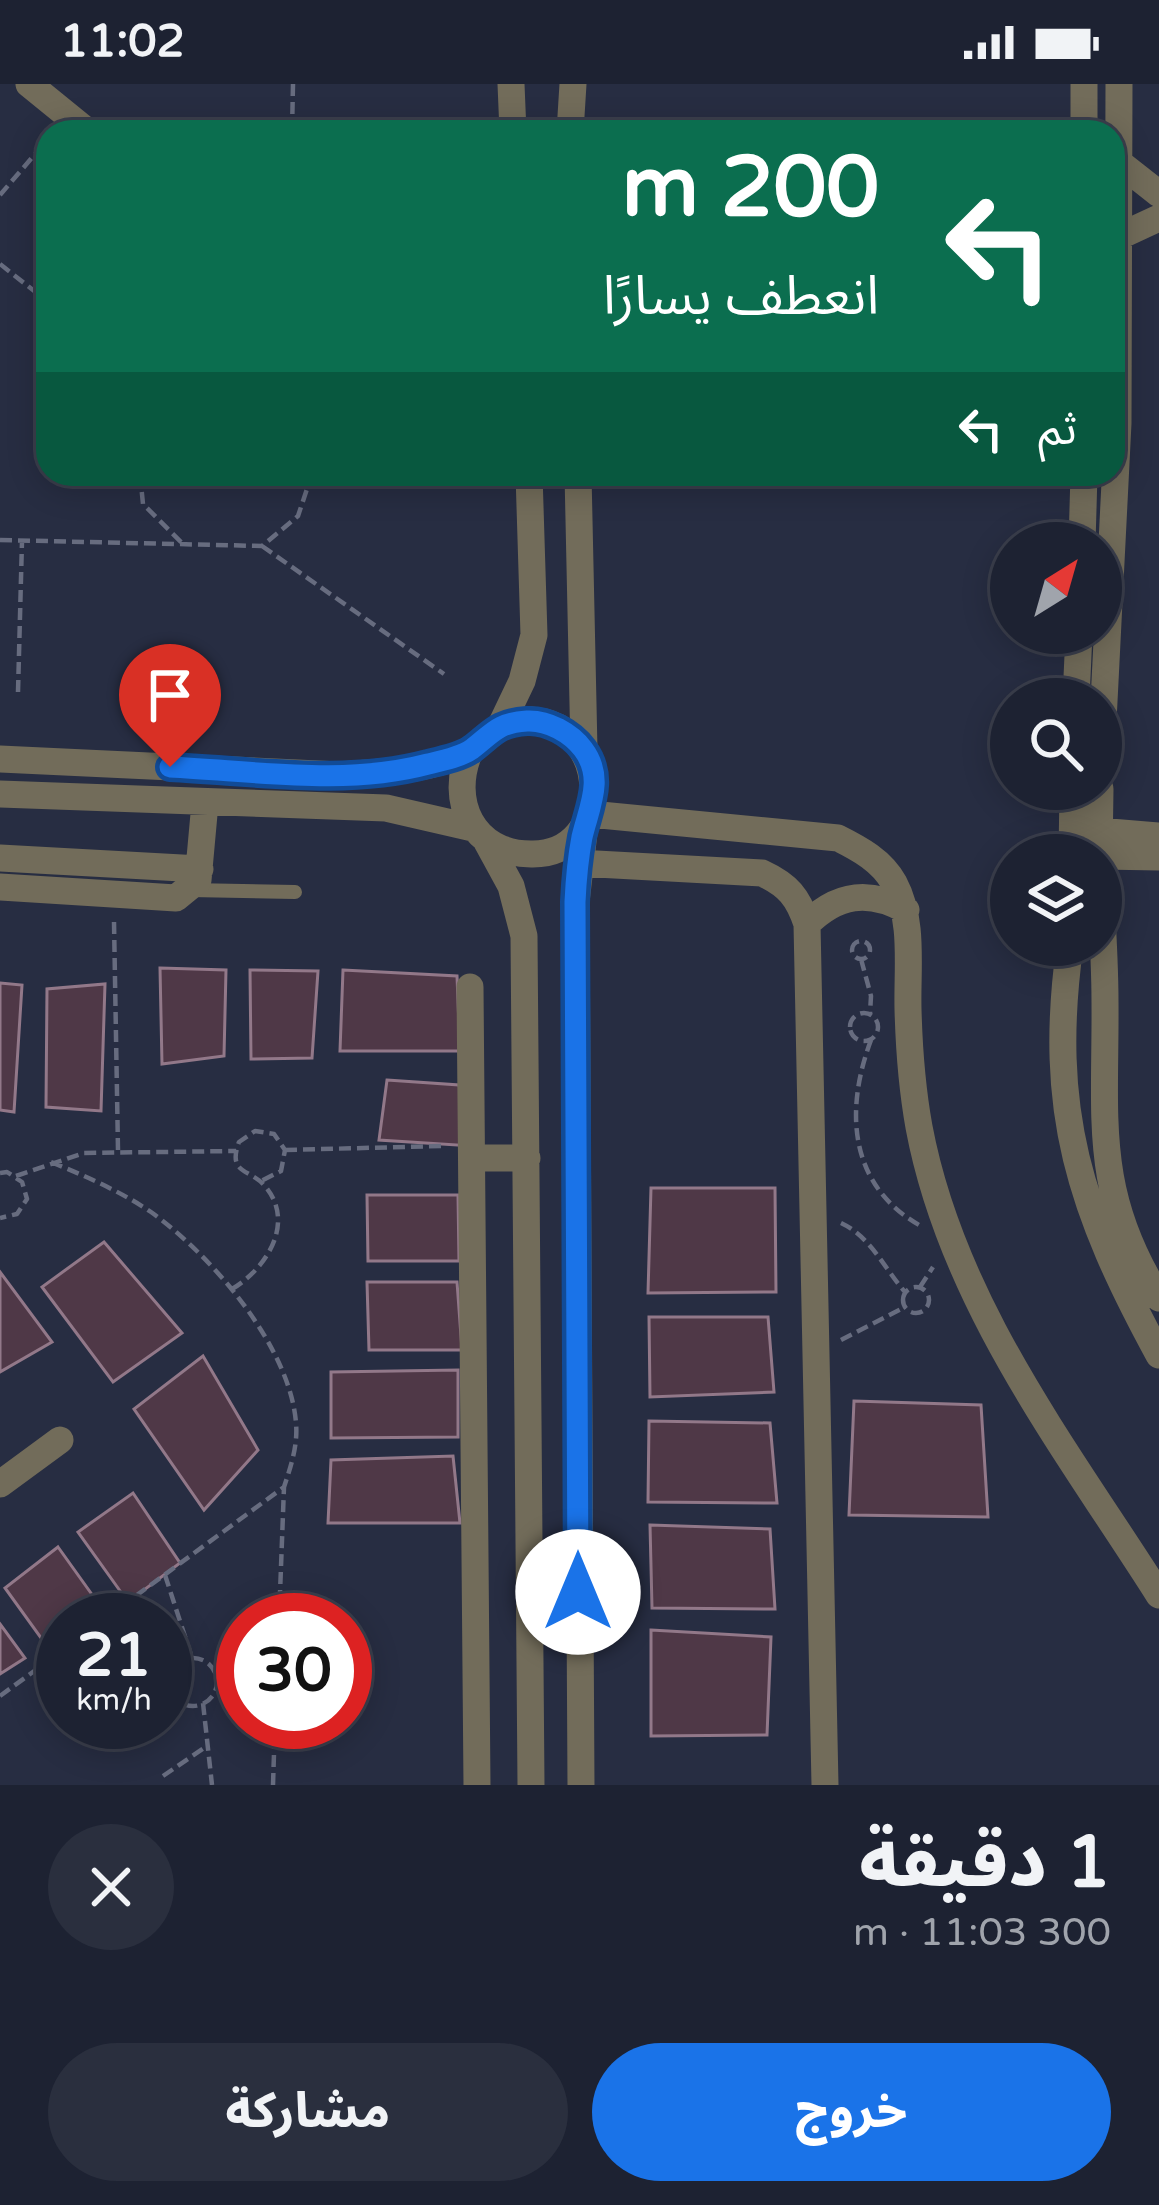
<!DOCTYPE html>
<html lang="ar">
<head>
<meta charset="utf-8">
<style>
  :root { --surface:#1d2232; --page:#2a2f3e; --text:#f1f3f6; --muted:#a0a4ac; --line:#3b3f4d; --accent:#1a73e8 }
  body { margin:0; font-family:"Varela Round","Noto Sans Arabic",sans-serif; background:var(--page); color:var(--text); direction:rtl; height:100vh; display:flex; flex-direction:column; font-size:45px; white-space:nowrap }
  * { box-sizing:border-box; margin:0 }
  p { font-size:39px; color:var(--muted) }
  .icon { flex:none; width:66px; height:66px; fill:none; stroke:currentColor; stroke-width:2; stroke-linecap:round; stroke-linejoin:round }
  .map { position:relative; height:1701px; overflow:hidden; direction:ltr }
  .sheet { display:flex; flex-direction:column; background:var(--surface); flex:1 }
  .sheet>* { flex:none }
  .guide { position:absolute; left:36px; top:36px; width:1089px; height:366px; border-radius:36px; box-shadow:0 6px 30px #0003,0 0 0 3px var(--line); direction:rtl; background:#0b6e4f; color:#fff; overflow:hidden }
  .needle { width:78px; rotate:37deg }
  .fabs { position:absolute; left:990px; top:438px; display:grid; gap:24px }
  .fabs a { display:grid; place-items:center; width:132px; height:132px; border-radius:50%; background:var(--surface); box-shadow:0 6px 30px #0003,0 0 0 3px var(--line); font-size:60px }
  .speed { position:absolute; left:36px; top:1509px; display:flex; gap:24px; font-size:60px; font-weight:700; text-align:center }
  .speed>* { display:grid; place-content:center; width:156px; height:156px; border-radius:50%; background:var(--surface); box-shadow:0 6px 30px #0003,0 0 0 3px var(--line); line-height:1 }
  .speed small { font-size:30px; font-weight:400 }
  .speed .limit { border:18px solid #d22; background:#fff; color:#111 }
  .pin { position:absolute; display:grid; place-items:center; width:102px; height:102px; color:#fff; margin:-123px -51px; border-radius:50% 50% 50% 0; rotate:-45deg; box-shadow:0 0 12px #0007 }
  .pin .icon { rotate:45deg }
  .me { position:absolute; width:132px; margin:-66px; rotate:0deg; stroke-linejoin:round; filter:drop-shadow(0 0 9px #0008) }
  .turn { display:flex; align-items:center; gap:42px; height:252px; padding:0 48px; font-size:54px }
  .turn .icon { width:156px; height:156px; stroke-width:2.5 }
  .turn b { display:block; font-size:84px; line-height:102px }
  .then { display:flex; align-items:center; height:114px; padding:0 48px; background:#0003; gap:24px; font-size:45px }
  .round { display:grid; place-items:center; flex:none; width:126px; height:126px; border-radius:63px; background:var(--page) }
  .headline { display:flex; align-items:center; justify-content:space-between; height:204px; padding:0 48px }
  h1 { font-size:72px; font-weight:800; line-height:90px }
  .primary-button { display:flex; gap:24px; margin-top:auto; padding:24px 48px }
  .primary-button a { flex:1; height:138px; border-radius:72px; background:var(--accent); color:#fff; font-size:48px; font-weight:800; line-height:138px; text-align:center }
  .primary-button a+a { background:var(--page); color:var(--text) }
  .status { display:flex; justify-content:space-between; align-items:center; height:84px; padding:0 60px; background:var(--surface); direction:ltr }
  .status svg { height:33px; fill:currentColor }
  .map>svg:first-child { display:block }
  .building { fill:#4f3847; stroke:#927889; stroke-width:3 }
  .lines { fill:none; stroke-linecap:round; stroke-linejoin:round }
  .path { stroke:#676c7f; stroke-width:4.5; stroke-dasharray:12 6; stroke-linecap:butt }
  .lane { stroke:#726c5a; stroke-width:14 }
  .street { stroke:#726c5a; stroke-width:27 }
  .route-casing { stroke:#114b97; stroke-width:30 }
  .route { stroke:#1a73e8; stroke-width:21 }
</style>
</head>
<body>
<div class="status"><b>11:02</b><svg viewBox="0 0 49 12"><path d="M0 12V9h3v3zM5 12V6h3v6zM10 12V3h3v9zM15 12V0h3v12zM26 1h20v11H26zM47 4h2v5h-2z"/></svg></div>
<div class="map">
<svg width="1159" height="1701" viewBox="0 0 1159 1701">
  <rect width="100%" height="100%" fill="#272d42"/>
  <!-- building -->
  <path class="building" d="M160,884L226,886L224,972L162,980Z
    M250,886L318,887L312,974L251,975Z
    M343,886L457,892L460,967H340Z
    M0,899L22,901L14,1028L0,1026Z
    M105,900L101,1027L46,1023L47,905Z
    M387,996L459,1001L472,1062L379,1056Z
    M651,1104H775L776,1208L648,1209Z
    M367,1111H458L459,1177H368Z
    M104,1158L182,1249L113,1298L42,1203Z
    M0,1188L52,1258L0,1288Z
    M367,1198H457L462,1266H369Z
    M649,1233H768L774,1308L650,1313Z
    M203,1272L258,1366L204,1426L134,1325Z
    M458,1286V1353L331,1354V1288Z
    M854,1317L981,1321L988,1433L849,1431Z
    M649,1337L770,1339L777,1419L648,1418Z
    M453,1372L460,1439H328L331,1376Z
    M133,1409L180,1479L128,1518L78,1448Z
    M650,1441L770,1445L775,1525L652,1524Z
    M58,1463L108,1533L63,1536V1566L54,1572L5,1504Z
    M0,1540L25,1574L0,1590Z
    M651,1546L771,1553L767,1651L651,1652Z"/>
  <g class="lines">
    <!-- path -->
    <path class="path" d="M292,48L293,0
      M0,111L48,55
      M0,180L48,218
      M140,390L143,420L184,461
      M0,456L262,462L298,432L312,390
      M262,462L444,590
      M18,608L22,457
      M114,838L118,1066
      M852 866a9 9 0 1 1 18 0a9 9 0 1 1-18 0Z
      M861,875L871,912L870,930
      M850 943a14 14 0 1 1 28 0a14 14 0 1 1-28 0Z
      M871,956C845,1025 848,1100 919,1141
      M285,1066L442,1062
      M51,1078C85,1092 120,1107 151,1128C211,1171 290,1262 296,1339C298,1361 291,1382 284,1403L103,1536
      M0,1089L7,1088L22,1098L27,1115L17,1130L0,1134
      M16,1092L84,1069L236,1067
      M841,1139C871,1153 884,1184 905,1208
      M920,1203L933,1183
      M903 1216a13 13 0 1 1 26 0a13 13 0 1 1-26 0Z
      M232,1205C266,1185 297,1138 264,1101C250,1085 227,1090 239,1058L255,1047L274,1050L285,1066L281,1087L261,1097
      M841,1256L905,1223
      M165,1491L192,1574
      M279,1536L284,1403
      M169 1598a24 24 0 1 1 48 0a24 24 0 1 1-48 0Z
      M0,1612L63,1566
      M203,1619L212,1701
      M163,1692L207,1662
      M273,1701L275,1638"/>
    <!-- lane -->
    <path class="lane" d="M190,806L295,808"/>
    <!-- street -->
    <path class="street" d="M29,0L88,48
      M511,0L513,48
      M1084,0V48
      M570,48L573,0
      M1121,80L1159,110
      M1120,152L1159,134
      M578,390L584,666
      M1082,459L1084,390
      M1076,615L1079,549
      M501,641L522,597L534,551L529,390
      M0,675L340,691C381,688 430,687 467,668C491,656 497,635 531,636C613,641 614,772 531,770C473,770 448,717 470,667
      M1101,677L1118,339L1119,0
      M0,710L386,724L473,744
      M590,730L838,754C860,765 882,777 894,799C914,836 907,883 908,925C909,964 912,1004 919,1043C952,1219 1065,1363 1159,1511
      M1098,747L1159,752
      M487,758L511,802L524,852L531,1701
      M1072,771L1073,705
      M1099,771L1100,705
      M1101,772L1159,773
      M0,774L200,785
      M578,779L762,789C788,801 798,813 807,840L825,1701
      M0,803L176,814L198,796L205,719
      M1101,815C1103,849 1105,884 1105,918C1106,1035 1092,1108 1159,1214
      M807,840C837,810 868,805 906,826
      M1070,861C1047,1027 1080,1126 1159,1271
      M470,903L477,1701
      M472,1074H527
      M0,1400L60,1356
      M581,1701L576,818L585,740"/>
  </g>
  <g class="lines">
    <!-- route casing -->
    <g class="route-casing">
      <path id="route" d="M170,683C254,687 346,702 428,680C441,677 461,673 472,665C493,649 497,639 527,637C548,636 571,649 583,665C605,694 589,723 582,753C578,774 576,796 575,818L578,1508"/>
    </g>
    <!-- route -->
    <use href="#route" class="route"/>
  </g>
</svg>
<div class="fabs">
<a><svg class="needle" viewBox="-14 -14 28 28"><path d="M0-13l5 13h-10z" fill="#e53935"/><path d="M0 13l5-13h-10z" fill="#a0a4ac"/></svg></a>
<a><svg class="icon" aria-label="search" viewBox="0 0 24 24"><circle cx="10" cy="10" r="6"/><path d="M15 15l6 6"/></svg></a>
<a><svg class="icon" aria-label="layers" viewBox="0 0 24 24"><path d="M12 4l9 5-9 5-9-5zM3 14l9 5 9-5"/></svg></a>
</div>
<div class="speed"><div>21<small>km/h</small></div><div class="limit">30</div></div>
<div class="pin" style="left:170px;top:683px;background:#d93025"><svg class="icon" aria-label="arrive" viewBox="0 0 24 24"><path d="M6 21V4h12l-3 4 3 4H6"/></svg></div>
<svg class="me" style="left:578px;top:1508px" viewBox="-20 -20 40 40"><circle r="19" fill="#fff"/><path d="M0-13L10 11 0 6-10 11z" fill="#1a73e8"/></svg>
<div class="guide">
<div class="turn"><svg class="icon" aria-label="left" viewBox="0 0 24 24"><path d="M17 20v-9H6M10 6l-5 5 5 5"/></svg><div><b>200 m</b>انعطف يسارًا</div></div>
<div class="then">ثم<svg class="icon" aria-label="left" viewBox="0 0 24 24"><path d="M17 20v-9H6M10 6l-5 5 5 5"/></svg></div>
</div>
</div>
<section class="sheet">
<div class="headline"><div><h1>1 دقيقة</h1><p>300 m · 11:03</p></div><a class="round"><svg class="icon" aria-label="close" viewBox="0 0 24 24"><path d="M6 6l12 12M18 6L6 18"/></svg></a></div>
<div class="primary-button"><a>خروج</a><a>مشاركة</a></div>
</section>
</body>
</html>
